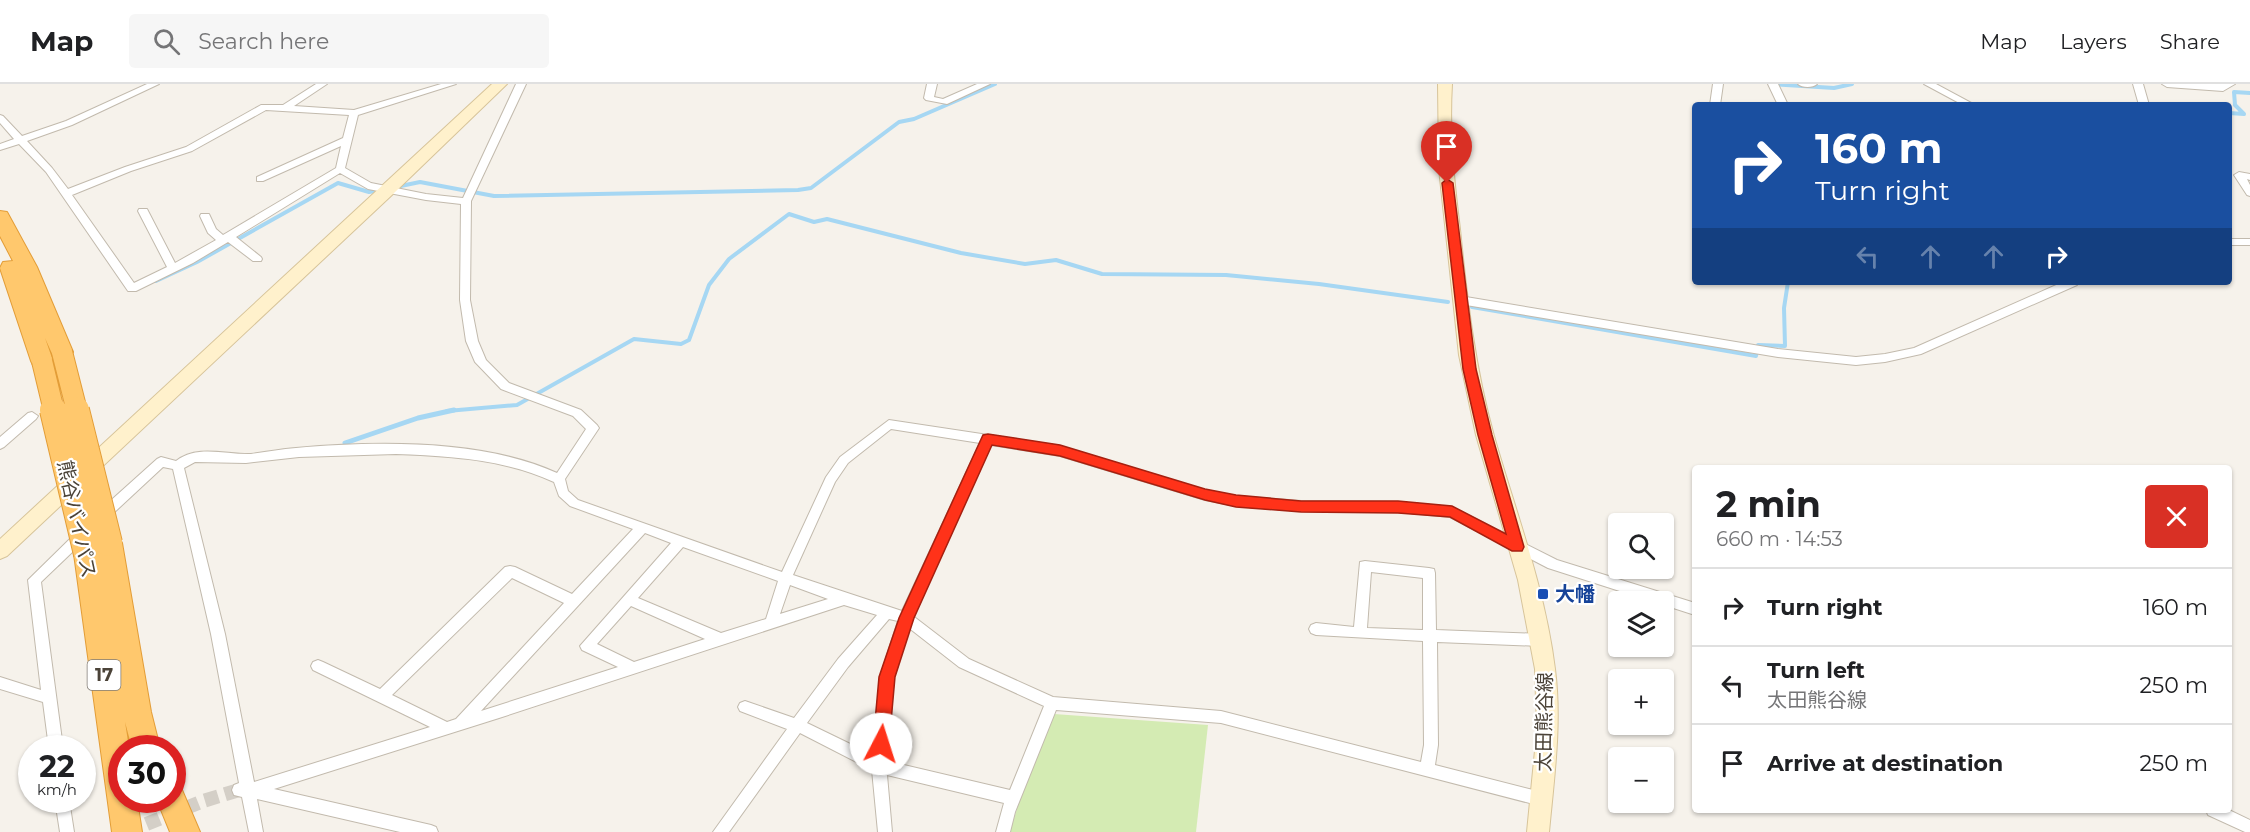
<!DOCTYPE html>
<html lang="en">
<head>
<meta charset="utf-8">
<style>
  :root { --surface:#fff; --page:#f6f6f6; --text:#202124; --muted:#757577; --line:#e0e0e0 }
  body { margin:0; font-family:Montserrat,"Noto Sans JP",sans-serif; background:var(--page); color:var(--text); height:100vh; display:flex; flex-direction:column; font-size:22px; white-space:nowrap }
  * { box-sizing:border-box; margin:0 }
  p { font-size:20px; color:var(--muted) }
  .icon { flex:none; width:33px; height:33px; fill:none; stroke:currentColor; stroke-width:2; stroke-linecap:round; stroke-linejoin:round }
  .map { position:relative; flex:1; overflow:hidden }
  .drawer { position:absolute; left:1692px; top:381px; width:540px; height:348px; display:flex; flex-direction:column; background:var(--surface); border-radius:6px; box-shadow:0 2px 4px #0004 }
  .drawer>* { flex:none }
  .top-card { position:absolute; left:1692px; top:18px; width:540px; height:183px; border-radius:6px; box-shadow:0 2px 4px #0004; background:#1a4fa0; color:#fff; overflow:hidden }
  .fabs { position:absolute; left:1608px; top:429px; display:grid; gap:12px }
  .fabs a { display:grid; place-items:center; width:66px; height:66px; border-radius:6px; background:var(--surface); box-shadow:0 2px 4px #0004; font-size:30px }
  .speed { position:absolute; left:18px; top:651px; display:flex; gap:12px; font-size:30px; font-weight:700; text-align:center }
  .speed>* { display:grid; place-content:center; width:78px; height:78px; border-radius:50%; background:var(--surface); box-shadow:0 2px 4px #0004; line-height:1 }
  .speed small { font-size:15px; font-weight:400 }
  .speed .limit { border:9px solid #d22; background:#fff; color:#111 }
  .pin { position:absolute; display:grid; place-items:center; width:51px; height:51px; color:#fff; margin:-62px -26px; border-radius:50% 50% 50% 0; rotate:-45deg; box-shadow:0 0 6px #0007 }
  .pin .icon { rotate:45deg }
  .me { position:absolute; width:66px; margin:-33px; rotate:5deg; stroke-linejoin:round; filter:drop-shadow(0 0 4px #0008) }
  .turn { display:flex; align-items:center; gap:21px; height:126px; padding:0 24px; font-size:27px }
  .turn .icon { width:78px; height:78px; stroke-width:2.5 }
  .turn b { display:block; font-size:42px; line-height:51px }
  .lanes { display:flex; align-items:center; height:57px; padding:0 24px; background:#0003; justify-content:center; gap:30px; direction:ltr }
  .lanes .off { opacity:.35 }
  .round { display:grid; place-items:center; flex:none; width:63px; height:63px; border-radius:6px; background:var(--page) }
  .overview { display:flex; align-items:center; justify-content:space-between; height:102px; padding:0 24px }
  h1 { font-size:36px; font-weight:700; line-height:45px }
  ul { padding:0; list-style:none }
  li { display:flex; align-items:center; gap:18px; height:78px; padding:0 24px; border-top:2px solid var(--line) }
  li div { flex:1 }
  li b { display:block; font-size:22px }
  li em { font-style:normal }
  header { display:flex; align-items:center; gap:36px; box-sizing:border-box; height:84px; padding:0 30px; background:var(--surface); border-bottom:2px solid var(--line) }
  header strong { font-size:28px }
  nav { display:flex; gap:33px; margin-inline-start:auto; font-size:21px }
  .search { width:420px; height:54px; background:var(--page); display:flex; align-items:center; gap:15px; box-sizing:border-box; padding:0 21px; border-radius:6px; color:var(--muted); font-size:22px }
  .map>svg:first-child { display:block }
  .green { fill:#d4ebb3 }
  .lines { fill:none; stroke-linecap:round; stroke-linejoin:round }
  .stream-far1 { stroke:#a6d7f3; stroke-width:4 }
  .stream { stroke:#a6d7f3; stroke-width:5 }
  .street-tunnel { stroke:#d4cfc7; stroke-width:14; stroke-dasharray:14 7; stroke-linecap:butt }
  .street-casing { stroke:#c2baad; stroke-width:2 }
  .secondary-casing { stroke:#d7c49a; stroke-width:2 }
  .highway-casing { stroke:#e39d37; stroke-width:2 }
  .street { fill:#fff; fill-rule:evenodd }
  .secondary { fill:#fff1cc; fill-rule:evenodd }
  .highway { fill:#ffc86d; fill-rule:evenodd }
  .highway-bridge-far1-casing { stroke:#e39d37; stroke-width:22; stroke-linecap:butt }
  .highway-bridge-casing { stroke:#e39d37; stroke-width:28; stroke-linecap:butt }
  .highway-bridge-far1 { stroke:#ffc86d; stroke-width:20 }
  .highway-bridge { stroke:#ffc86d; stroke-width:26 }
  .route { fill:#ff3219; stroke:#a62010; stroke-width:1.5 }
  .transit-dot { fill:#1a4fb4; stroke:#fff; stroke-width:2 }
  .labels { text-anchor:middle; stroke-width:4.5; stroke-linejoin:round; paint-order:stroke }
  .shield { fill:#fff; stroke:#817b74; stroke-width:1.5 }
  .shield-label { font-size:18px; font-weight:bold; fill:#4b4338 }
  .street-label { font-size:20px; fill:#4b4338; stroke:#fff }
  .transit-label { font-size:20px; font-weight:bold; fill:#164399; stroke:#fff; text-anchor:start }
</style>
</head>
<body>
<header>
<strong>Map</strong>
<div class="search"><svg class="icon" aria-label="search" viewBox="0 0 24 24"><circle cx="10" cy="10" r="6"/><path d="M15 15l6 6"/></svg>Search here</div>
<nav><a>Map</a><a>Layers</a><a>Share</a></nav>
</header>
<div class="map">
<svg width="2250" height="748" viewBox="0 0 2250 748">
  <rect width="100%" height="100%" fill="#f6f2eb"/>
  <!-- green -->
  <path class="green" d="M1054,630L1208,641L1196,748H1010L1018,721Z"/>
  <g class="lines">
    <!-- stream-far1 -->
    <path class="stream-far1" d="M1770,0L1834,4L1852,0
      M2229,29L2244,30L2235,21L2234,8L2250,9
      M396,103L420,98L494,112L798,106L811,104L899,38L914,35L995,0
      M156,197L197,178L338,99L369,108L382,106
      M1472,223L1756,272L1758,261L1785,262L1784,224L1788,198
      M447,327L517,321L634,255L681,260L689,256L709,201L729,175L789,130L814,138L827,135L961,169L1025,180L1056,176L1102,190L1226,191L1319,200L1448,218"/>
    <!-- stream -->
    <path class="stream" d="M345,359L418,334L454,326"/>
    <!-- street-tunnel -->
    <path class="street-tunnel" d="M127,748L203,717L239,706"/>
    <!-- street casing -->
    <g class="street-casing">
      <path id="street" d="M147,0H159L72,41L27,57L52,84L68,105L125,83L186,63L261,21H283L316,0H327L294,22L354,26L441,0H456L358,31L345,84L371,99L426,110L463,114L516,0H526L471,117L470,216L478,257L486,276L509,299L581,326L597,341L599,344L565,395L568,407L578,416L782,488L826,393L840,373L889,336L1060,362L1205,406L1236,412L1301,417L1398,418L1452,423L1557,476L1695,519V531L1664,521V518H1654L1548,484L1450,433L1398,428L1301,427L1236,422L1205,416L1060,372L991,361L913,532L969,575L1053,613L1221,627L1421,678L1424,661L1423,557L1316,551L1311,549L1309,545L1311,541L1316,539L1354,543L1360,478L1365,477L1429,484L1434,485L1435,489L1436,546L1541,550L1546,552L1548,556L1546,560L1541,562L1437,558L1438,661L1435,681L1541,708L1546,710L1548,715L1546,720L1541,722L1221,639L1056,626L1015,728L1010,748H996L1004,719L887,691L892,748H878L872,686L800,649L729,748H713L787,645L740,627L738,623L740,619L745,617L794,634L838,575L877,531L844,521L499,634L274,705L431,741L436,743L438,748H400L257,715L263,748H249L242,713L234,711L232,706L234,701L239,699L211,550L173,385L163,383L106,436H98L96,432L98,428L157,375L161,373L176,377C197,360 227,371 251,370C266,368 281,365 296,364C376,357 483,355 557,389L586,345L573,332L501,305L475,278L466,257L460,216L461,120L426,116L368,105L340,89L236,153L261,173L262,175L261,177H253L228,158L193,179L136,207H128L46,88L19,60L0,66V60L14,55L0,39V31L3,32L22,52L66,37ZM266,26L349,31L343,54L257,93V97H263L341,62L336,84L223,151L216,145L209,130H201L200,132L208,149L216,156L175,179L147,125H139L138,127L167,183L134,199L72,111L131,87L192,67ZM891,345L980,359L902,527L793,491L835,398L848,379ZM396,370C450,372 504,375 554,398L559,412L570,422L633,445L572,510L515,483L510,482L505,483L380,605L323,578L318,576L313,578L311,582L313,586L430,643L254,698L225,550L184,384L195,378L246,379L299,373ZM645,449L671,459L580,562L582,566L618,583L481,627ZM683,463L778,497L766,535L721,549L638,514ZM1371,488L1423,494V546L1367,544ZM512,494L564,519L456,635L447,638L392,611ZM790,501L828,515L780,530ZM631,522L705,555L634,578L597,560ZM889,535L898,537L880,593L873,671L807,639L848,583ZM909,544L959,583L1044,622L1010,706L887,677L894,593Z
        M927,0H937L934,13L943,15L977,0H990L947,20L926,16L924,14Z
        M1713,0H1723L1720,21H1710Z
        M1768,0H1778L1788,21H1778Z
        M1798,0H1817C1813,4 1802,4 1798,0Z
        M1924,0H1936L1975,21H1963Z
        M2133,0H2143L2149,21H2139Z
        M2162,0H2235L2223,7L2167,3Z
        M2239,88L2250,90V96L2247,95L2250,101V112L2247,111L2234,91Z
        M2229,155H2250V161H2229Z
        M2063,198H2078L2077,201L1921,270L1885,278L1856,281L1778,273L1460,220L1455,216L1460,212L1778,265L1856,273L1885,270L1914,264Z
        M32,328L38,332L36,335L4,363L0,365V353L28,329Z
        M83,445L87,446L89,450L87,454L41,498L63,664H49L43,618L0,605V593L41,606L28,496L79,446Z
        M55,716H69L74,748H60Z
        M2206,726H2229L2250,736V748H2245L2208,731Z"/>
    </g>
    <!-- secondary casing -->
    <g class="secondary-casing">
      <path id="secondary" d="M492,0H507L394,109L7,472L0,475V455Z
        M1438,0H1452C1449,49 1454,97 1460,145C1467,215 1475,284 1494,352C1516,429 1545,504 1555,585C1562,639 1554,694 1549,748H1527L1537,646L1535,585L1518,496L1476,351L1459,271L1439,85Z"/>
    </g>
    <!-- highway casing -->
    <g class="highway-casing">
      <path id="highway" d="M0,127L7,128L37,183L73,268L70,274L62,276L54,274L45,254L53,277L50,283L42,285L34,283L31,277L0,184L3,178L13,177L0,152Z
        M109,449L118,452L122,459L151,628L160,664H132L125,638L129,664H122V716H137L142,748H112L74,470L78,463L87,460L97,465L96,459L100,452Z
        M172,702L182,706L200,748H170L157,716H172Z"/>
    </g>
    <!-- street -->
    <use href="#street" class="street"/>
    <!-- secondary -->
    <use href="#secondary" class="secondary"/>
    <!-- highway -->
    <use href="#highway" class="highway"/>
    <!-- highway-bridge-far1 casing -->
    <g class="highway-bridge-far1-casing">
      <path id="highway-bridge-far1" d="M62,268L77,327
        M42,277L54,327"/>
    </g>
    <!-- highway-bridge casing -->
    <g class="highway-bridge-casing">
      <path id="highway-bridge" d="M53,326L87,470
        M76,326L109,459"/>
    </g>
    <!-- highway-bridge-far1 -->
    <use href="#highway-bridge-far1" class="highway-bridge-far1"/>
    <!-- highway-bridge -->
    <use href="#highway-bridge" class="highway-bridge"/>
  </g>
  <!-- route -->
  <path class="route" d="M1447,95L1453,99L1476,285L1492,351L1524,463L1522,467H1512L1450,433L1398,429L1301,428L1236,423L1205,416L1060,372L992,361L914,534L895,593L889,660L887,665L881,667L876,665L873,660L879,593L899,534L983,351L988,350L1060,361L1205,405L1236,411L1301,417H1398L1452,422L1506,450L1478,351L1463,285L1442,99Z"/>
  <!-- markers -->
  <rect class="transit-dot" x="1537" y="504" width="12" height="12" rx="3"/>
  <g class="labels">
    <!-- shield labels -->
    <rect class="shield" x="87.5" y="576" width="33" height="30" rx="4.5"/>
    <g class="shield-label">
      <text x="104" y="597">17</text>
    </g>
    <!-- street labels -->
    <g class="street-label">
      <text transform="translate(77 435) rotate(78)" y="7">熊谷バイパス</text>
      <text transform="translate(1544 638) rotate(-89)" y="7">太田熊谷線</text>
    </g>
    <!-- transit labels -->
    <g class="transit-label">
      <text x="1555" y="517">大幡</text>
    </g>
  </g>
</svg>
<div class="fabs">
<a><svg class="icon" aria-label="search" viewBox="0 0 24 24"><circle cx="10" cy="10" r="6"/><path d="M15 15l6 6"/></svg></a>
<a><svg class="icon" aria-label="layers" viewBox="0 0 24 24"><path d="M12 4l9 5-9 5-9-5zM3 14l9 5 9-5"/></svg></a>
<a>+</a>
<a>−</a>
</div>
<div class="speed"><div>22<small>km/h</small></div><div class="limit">30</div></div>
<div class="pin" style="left:1447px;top:99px;background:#d93025"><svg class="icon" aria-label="arrive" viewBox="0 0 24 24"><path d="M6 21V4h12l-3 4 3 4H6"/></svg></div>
<svg class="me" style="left:881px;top:660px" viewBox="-20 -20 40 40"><circle r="19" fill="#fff"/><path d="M0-13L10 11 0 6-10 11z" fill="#ff3219"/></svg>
<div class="top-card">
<div class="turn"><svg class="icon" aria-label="right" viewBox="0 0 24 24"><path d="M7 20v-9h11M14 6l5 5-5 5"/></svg><div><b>160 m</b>Turn right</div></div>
<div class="lanes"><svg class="icon off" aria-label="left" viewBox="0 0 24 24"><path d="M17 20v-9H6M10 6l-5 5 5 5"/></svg><svg class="icon off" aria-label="ahead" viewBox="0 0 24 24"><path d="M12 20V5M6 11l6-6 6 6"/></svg><svg class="icon off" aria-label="ahead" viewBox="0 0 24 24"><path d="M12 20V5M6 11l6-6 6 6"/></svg><svg class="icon" aria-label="right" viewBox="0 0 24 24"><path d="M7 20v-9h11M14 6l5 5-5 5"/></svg></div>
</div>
<section class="drawer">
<div class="overview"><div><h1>2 min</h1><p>660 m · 14:53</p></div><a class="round" style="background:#d93025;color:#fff"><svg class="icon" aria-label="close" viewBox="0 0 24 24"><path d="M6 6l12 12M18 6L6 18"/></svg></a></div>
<ul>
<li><svg class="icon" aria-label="right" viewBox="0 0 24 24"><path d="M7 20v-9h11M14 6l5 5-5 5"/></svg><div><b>Turn right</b></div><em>160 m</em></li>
<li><svg class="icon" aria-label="left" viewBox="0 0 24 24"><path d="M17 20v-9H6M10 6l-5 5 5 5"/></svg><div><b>Turn left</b><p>太田熊谷線</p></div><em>250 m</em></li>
<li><svg class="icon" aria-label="arrive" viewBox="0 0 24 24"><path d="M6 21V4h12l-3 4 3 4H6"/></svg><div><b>Arrive at destination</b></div><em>250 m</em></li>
</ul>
</section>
</div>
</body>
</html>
